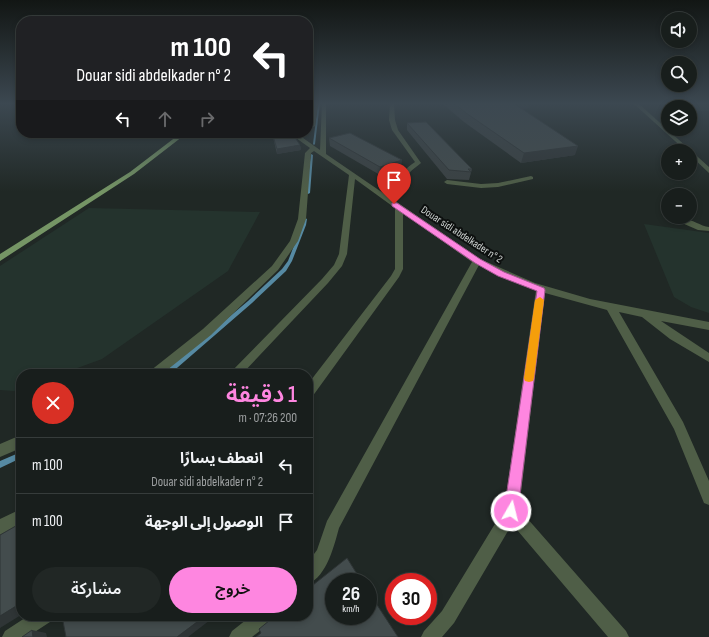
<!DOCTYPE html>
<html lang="ar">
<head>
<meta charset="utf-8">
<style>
  :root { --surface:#181e1c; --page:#212725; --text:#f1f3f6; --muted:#9fa2a3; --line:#363c3b; --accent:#fe86e0 }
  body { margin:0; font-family:"Sofia Sans Condensed","Noto Sans Arabic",sans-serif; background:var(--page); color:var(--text); direction:rtl; height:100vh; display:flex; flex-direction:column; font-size:15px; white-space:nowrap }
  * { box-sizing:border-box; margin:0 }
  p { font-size:13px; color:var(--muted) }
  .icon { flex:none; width:22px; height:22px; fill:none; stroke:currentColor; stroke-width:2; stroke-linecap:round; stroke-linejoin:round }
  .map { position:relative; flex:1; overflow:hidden; direction:ltr }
  .side { position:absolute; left:16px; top:369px; width:297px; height:252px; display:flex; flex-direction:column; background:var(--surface); border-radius:16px; box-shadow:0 2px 6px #0003,0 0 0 1px var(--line); direction:rtl }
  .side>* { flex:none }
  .guide { position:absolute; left:16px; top:16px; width:297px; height:122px; border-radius:16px; box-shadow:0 2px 6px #0003,0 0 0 1px var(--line); direction:rtl; background:#202124; color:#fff; overflow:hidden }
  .fabs { position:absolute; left:661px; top:12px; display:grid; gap:8px }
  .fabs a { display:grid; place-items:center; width:36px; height:36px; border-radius:50%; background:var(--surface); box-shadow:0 2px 6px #0003,0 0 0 1px var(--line); font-size:20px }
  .speed { position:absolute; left:325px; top:573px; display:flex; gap:8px; font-size:20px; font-weight:700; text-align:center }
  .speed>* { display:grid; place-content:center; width:52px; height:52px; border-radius:50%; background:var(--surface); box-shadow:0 2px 6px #0003,0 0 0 1px var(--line); line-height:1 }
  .speed small { font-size:10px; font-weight:400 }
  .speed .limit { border:6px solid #d22; background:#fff; color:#111 }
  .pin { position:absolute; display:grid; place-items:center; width:34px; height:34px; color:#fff; margin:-41px -17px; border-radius:50% 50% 50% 0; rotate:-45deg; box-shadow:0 0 4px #0007 }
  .pin .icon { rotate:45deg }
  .me { position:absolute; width:44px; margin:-22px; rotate:8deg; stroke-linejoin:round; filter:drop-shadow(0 0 3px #0008) }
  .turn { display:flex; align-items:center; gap:14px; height:84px; padding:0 16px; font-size:18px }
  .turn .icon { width:52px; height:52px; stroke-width:2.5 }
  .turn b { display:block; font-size:28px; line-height:34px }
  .lanes { display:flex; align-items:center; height:38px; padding:0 16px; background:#0003; justify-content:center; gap:20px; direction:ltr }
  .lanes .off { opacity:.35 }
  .round { display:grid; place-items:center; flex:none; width:42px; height:42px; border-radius:21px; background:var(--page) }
  .summary { display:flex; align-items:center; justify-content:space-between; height:68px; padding:0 16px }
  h1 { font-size:24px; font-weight:600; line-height:30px; color:var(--accent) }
  .action { display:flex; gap:8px; margin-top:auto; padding:8px 16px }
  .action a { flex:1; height:46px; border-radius:24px; background:var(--accent); color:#111; font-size:16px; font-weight:600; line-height:46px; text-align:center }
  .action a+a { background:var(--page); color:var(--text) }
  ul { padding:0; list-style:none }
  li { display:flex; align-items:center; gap:12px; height:56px; padding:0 16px; border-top:1px solid var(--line) }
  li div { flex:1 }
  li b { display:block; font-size:15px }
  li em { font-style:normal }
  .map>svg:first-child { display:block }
  .built { fill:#24332d }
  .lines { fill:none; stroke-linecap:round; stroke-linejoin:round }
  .stream { fill:#568aa3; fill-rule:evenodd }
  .minor { fill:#4f5e47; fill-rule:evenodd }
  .major { fill:#759565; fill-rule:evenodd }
  .wall { fill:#3a4142 }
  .shaded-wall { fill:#2f3536 }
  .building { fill:#434c4d; stroke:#2f3536 }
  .route { fill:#fe86e0; stroke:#a55792 }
  .slow { fill:#f59e0b }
  .labels { text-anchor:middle; stroke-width:4; stroke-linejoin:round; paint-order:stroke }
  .street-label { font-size:11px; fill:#ced3d1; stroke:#0d100f }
</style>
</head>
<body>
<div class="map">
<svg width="709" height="637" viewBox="0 0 709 637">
  <rect width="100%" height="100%" fill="#202825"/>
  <!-- built -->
  <path class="built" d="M670,103H702L709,107V111H690V107H678Z
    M89,208L260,212L228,271L102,359L61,374H21V389L14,391L0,390V266Z
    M644,224L709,233V313L691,307L674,297Z"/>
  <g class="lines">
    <!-- stream -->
    <path class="stream" d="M318,103H320L315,144L314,145L313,144Z
      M311,154L313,155L310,193L308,194L306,193Z
      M304,218H305L307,219L306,225L292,261L286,271L252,303L170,374H163L164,372L248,301L282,269L288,261L302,225Z
      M21,452V458L0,468V461Z"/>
    <!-- minor -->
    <path class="minor" d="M314,103H318L315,126L308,130Z
      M322,103H326V154L386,195L396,188C399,177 405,168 415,162L392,130L389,120L390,103H394L395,120L398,130L421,163C418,166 414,168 411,171C403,181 403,192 391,198L480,259L535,283L590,299L709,322V330L661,321L709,353V362L670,339L642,317L619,312L683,422L709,481V505L704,503L674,429L607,310L545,293L519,509L626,631L629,637H608L512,524L454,623L442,637H421L424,631L442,611L504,509L536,290L501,276L479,265L339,528C334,546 327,576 308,584V562L317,550L327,521L472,262L403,213V269L399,277L312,397L308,398V384L391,276L395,269V208L355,179L347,254L342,266L328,283L242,374H229L322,279L334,265L339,254L349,175L314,151L311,153L306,219L298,241L278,270L211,335L162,374H148L150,371L203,329L272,266L290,241L298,219L305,153L310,148L289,133H296L320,150Z
      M633,103H638L709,167V173L690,155V151H686Z
      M531,176L533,177V179L498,187L481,188L447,184L444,182L447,180L481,184L498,183Z
      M682,219C691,218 700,226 709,227V231L698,230L682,223Z
      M21,435V448L0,457V444Z
      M21,509V524L0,535V519Z
      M28,616H53L50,622L27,637H2L5,631Z
      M251,616H274L271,622L252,637H229L232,631Z"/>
    <!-- major -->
    <path class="major" d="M181,133H187L134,174L0,261V254L130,172Z"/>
  </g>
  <!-- wall -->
  <path class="wall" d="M442,103H530L528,108L522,109L575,155L521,163L464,122Z
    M407,123L472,169L469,180L447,179L407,130Z
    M272,133L300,145L301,150L277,154Z
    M329,138L401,168L380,175L330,146Z"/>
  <!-- shaded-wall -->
  <path class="shaded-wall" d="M513,103H530L528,108L511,112Z
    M310,104V112L309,120L308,112Z
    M300,145L301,150L277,154V149Z
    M578,146L575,155L521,163L524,153Z
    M402,160L401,168L380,175V167Z
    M21,603V615L0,628V616Z
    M205,616H219L216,618L214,617L188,637H177Z
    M32,630L46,633L47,637H33Z"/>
  <!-- building -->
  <path class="building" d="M308,103H310V104L308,112Z
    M454,103H513L578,146L524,153L466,113Z
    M426,122L472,169H468L471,172L449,170L407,123Z
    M272,133H292L300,145L277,149Z
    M350,133L402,160L380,167L329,138Z
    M21,523V603L0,616V535Z
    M347,558L362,582H334V616H368V591L398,637H256L261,633L259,629L275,616H308V589Z
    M62,616H205L177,637H66Z
    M32,630L33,637H22Z"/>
  <!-- sky -->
  <linearGradient id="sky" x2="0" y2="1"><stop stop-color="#121614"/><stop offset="0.54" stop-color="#3c4851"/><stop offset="1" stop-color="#3c4851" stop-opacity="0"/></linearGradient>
  <rect width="709" height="192" fill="url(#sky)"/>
  <!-- route -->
  <path class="route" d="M392,203H397L480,259L504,272L544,288L545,290L518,511L516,516L511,518L506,516L504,511L537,291L498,276L475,263L392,206Z"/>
  <!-- slow -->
  <path class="slow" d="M540,297L544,300L534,378L533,381L529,382L525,381L524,378L535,300Z"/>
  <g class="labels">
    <!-- street labels -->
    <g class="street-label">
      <text transform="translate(462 234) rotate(33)" y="4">Douar sidi abdelkader n° 2</text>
    </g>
  </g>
</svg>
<div class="fabs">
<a><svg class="icon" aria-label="sound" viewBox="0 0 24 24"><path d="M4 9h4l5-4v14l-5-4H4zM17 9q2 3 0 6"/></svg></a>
<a><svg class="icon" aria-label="search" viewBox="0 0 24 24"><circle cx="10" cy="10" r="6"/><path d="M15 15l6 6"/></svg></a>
<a><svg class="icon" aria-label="layers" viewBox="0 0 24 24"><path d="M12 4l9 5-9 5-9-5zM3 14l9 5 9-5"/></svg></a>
<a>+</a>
<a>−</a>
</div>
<div class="speed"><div>26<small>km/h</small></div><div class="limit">30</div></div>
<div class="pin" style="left:394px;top:204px;background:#d93025"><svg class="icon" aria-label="arrive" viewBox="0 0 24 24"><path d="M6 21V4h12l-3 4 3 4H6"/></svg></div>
<svg class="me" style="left:511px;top:511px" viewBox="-20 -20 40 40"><circle r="17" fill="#fe86e0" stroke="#fff" stroke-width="3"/><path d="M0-11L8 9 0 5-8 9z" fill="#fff"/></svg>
<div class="guide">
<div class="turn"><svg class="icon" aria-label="left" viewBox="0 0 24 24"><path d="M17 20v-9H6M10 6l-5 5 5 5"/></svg><div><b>100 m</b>Douar sidi abdelkader n° 2</div></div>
<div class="lanes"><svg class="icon" aria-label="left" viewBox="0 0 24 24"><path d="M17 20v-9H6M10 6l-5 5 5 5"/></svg><svg class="icon off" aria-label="ahead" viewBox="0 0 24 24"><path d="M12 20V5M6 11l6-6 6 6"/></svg><svg class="icon off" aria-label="right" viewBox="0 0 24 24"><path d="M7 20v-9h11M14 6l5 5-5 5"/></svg></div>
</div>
<section class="side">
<div class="summary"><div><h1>1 دقيقة</h1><p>200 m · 07:26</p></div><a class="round" style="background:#d93025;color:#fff"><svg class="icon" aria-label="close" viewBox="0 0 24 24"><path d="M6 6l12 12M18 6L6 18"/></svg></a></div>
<ul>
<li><svg class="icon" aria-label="left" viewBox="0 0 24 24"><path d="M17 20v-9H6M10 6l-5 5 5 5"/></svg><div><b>انعطف يسارًا</b><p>Douar sidi abdelkader n° 2</p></div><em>100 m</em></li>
<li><svg class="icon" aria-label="arrive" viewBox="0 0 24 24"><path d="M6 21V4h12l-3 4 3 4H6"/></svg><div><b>الوصول إلى الوجهة</b></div><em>100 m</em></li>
</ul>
<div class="action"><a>خروج</a><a>مشاركة</a></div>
</section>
</div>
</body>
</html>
